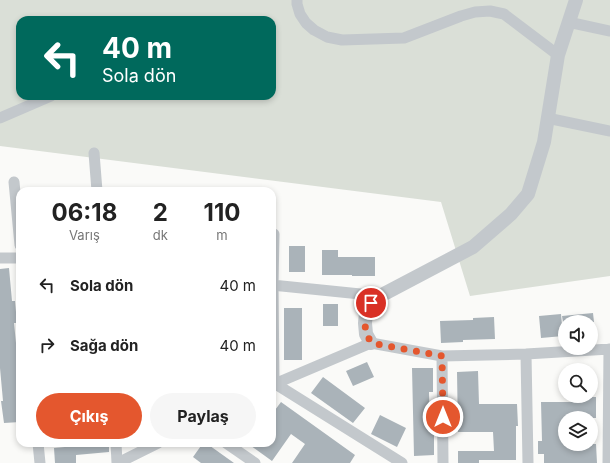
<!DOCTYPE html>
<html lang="tr">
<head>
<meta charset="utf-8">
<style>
  :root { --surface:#fff; --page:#f6f6f6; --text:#222; --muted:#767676; --accent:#e4572e }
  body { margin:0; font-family:Inter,sans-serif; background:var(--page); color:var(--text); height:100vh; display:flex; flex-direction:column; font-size:15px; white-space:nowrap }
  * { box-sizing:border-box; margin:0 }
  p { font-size:13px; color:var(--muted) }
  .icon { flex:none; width:22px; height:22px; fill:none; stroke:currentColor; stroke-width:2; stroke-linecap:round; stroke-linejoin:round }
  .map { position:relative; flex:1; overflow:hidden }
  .panel { position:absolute; left:16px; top:187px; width:260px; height:260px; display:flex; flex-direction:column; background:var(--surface); border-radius:12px; box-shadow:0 2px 6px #0003 }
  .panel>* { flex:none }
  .banner { position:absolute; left:16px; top:16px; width:260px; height:84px; border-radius:12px; box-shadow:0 2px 6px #0003; background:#00695c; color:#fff; overflow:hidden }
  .controls { position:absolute; left:558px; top:315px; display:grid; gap:8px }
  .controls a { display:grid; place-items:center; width:40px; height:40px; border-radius:50%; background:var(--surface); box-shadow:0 2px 6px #0003; font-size:20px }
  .pin { position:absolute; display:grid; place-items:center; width:34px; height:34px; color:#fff; margin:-17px; border:2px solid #fff; border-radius:50%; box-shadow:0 1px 4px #0007 }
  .me { position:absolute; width:44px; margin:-22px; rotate:0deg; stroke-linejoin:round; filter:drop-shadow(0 0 3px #0008) }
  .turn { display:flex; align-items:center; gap:14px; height:84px; padding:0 20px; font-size:18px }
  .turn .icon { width:52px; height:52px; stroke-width:2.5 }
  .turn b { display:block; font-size:28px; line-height:34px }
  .eta { display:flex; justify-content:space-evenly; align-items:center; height:68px; text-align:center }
  .eta b { font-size:24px; font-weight:700; line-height:28px }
  .button { display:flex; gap:8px; margin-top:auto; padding:8px 20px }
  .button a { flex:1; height:46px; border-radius:24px; background:var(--accent); color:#fff; font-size:16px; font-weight:700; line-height:46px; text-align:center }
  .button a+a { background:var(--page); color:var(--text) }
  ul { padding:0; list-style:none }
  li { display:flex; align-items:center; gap:12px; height:60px; padding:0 20px }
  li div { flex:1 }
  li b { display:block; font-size:15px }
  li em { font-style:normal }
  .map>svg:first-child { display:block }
  .green { fill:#dadfd7; fill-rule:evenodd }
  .building { fill:#aab3b9 }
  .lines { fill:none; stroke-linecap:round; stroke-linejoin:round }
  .minor { stroke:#c3c8cc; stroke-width:11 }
  .tertiary { stroke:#c3c8cc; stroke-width:14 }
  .route { stroke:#e4572e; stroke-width:7; stroke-dasharray:0 12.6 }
</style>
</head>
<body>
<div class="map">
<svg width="610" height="463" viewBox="0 0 610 463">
  <rect width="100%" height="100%" fill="#fafaf8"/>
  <!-- green -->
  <path class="green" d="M0,0H610V276L470,296L441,202L0,146ZM20,20H272V96H20Z"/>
  <!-- building -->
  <path class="building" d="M289,246H305V272H289Z
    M322,250H338V257H375V276H352V275H322Z
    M9,268L12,301H15L17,323H14L20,383V422L4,423L1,401H3L0,368V269Z
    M323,304H338V326H323Z
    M284,308H302V360H284Z
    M593,313L594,322H563L562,316Z
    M561,314L563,336L541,338L539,316Z
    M494,317L495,339L463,340V342L441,343L440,321L473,320V318Z
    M367,362L374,377L353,386L346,371Z
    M412,368H433V392H429L430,431H434V455L414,456Z
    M478,371L479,404H517L518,426H516V460H479V463H458V451H494L493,432H458L457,372Z
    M323,377L365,408L353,423L311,393Z
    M577,397H596V418H564V441H565V444H596L597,463H544V454H538V441H542L541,402H577Z
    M281,402L355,455L350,463H292L305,444L291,434L272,461L247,443H272V414Z
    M380,415L406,428L397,447L371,434Z
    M86,443H109V452L76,455V463H55L54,448L86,445Z
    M203,443H206L234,463H201L193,457Z"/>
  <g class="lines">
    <!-- minor -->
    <path class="minor" d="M297,0V4L300,14L306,23L314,30L327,37L342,40L404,38L461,16L475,12L490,11L504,14L558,55
      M568,22L610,31
      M0,118L51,96
      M547,118L610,131
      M94,153L97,191
      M14,182L20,245
      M274,234L273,285L274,383
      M0,258H20
      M272,285L380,296
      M526,354L528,463
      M442,356L443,463
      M274,383L402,463
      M272,385L371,343L442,356L526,354L610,349
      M38,443L40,463
      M116,443L117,463
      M226,443L255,463
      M118,463L158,443
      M608,463L609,349"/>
    <!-- tertiary -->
    <path class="tertiary" d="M371,343L366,334L365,323L366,313L371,303L380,296L473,247L511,214L528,194L544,142L558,55L576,0"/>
  </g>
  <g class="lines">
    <!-- route -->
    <path class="route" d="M371,303C363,319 363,327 371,343L442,356L443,417"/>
  </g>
</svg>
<div class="controls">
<a><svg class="icon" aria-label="sound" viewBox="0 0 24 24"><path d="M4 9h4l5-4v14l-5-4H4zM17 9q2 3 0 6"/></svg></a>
<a><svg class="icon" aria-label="search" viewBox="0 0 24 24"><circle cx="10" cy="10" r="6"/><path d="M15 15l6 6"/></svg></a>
<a><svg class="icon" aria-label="layers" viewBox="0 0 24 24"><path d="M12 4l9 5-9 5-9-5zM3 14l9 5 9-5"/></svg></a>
</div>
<div class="pin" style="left:371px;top:303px;background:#d93025"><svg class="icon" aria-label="arrive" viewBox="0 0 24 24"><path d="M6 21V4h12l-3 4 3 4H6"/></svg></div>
<svg class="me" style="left:443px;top:417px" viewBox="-20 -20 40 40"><circle r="17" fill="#e4572e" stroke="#fff" stroke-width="3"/><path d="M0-11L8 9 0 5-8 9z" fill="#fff"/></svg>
<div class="banner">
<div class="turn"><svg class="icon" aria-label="left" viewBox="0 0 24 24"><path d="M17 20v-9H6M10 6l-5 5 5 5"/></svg><div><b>40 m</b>Sola dön</div></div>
</div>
<section class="panel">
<div class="eta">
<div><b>06:18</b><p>Varış</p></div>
<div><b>2</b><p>dk</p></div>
<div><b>110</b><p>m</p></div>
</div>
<ul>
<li><svg class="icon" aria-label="left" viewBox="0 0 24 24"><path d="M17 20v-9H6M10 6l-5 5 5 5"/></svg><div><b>Sola dön</b></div><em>40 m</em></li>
<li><svg class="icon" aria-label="right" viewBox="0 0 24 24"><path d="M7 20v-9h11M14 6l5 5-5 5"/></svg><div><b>Sağa dön</b></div><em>40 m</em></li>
</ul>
<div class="button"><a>Çıkış</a><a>Paylaş</a></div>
</section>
</div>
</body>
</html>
